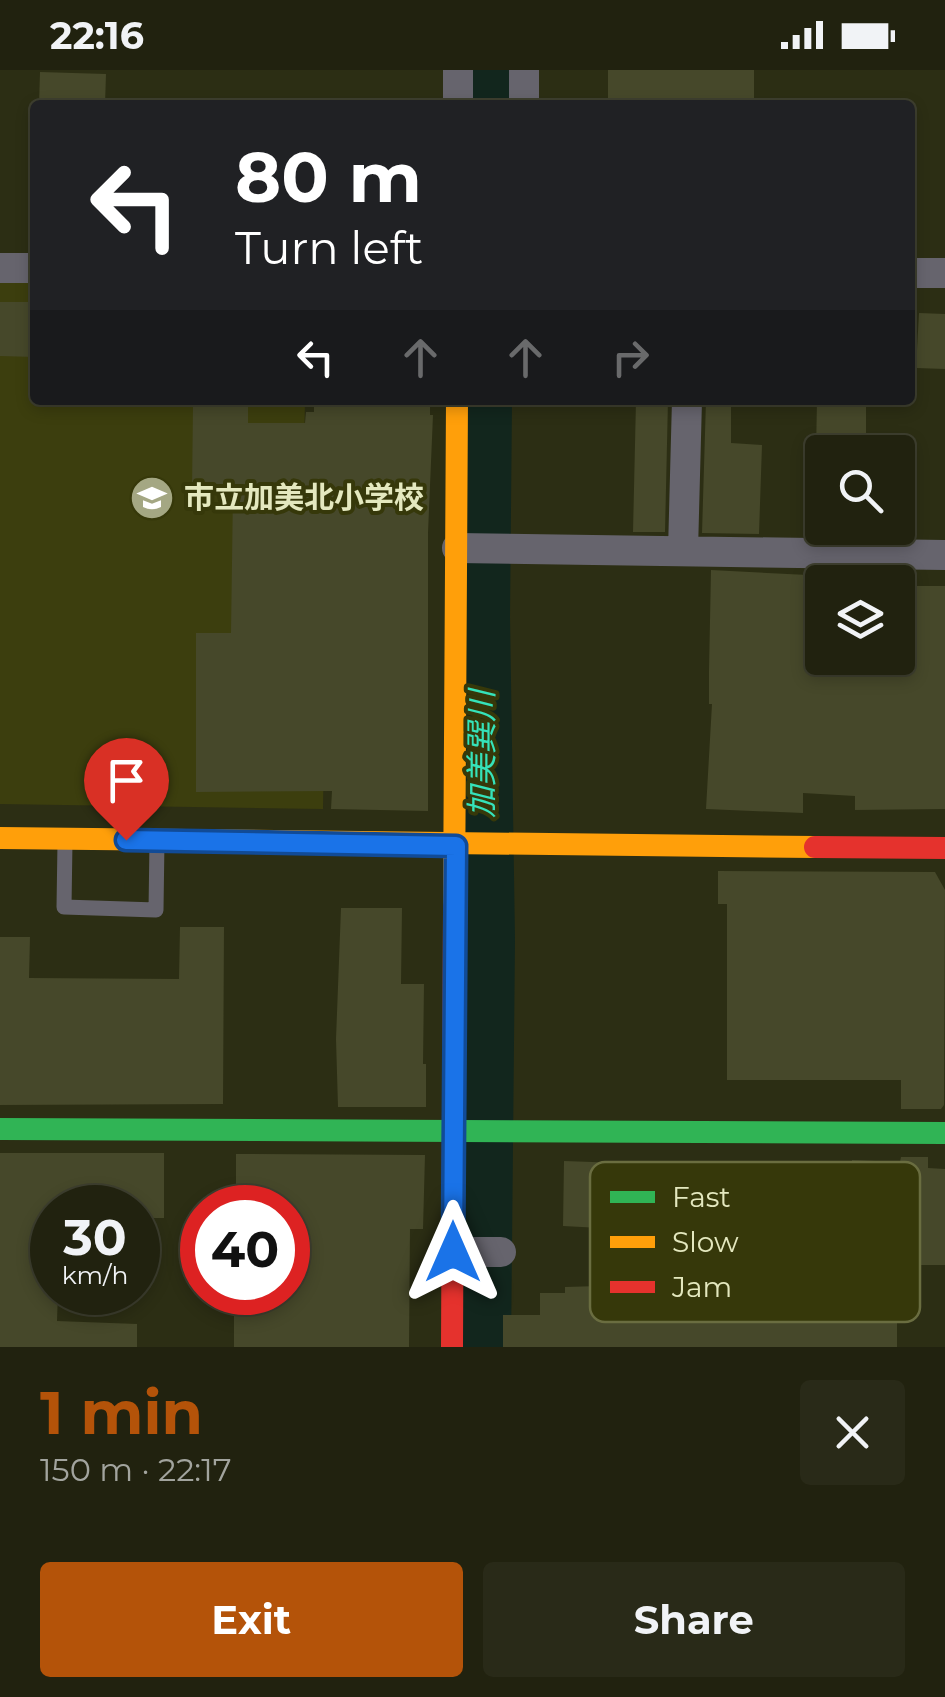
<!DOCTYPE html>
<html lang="en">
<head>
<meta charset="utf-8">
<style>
  :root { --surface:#21220f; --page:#292a18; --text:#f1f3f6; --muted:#a2a49e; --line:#3e3f2f; --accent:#b45309 }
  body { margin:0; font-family:Montserrat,"Noto Sans JP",sans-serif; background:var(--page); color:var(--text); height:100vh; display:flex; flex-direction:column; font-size:38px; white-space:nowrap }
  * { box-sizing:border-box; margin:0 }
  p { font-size:32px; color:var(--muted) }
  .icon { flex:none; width:55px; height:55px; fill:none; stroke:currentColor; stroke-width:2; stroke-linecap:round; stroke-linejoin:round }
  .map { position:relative; height:1277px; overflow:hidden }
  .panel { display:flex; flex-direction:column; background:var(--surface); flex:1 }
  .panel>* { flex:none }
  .banner { position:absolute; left:30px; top:30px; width:885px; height:305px; border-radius:10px; box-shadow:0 5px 15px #0003,0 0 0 2px var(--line); background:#202124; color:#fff; overflow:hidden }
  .controls { position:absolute; left:805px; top:365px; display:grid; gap:20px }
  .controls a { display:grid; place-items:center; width:110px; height:110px; border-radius:10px; background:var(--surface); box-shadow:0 5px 15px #0003,0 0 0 2px var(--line); font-size:50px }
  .speed { position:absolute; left:30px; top:1115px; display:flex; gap:20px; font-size:50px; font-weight:700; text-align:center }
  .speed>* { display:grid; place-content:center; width:130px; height:130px; border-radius:50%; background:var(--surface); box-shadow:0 5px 15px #0003,0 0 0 2px var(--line); line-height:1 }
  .speed small { font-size:25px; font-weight:400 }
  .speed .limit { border:15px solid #d22; background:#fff; color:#111 }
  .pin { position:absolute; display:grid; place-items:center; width:85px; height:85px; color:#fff; margin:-102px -42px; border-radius:50% 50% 50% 0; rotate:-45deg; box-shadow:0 0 10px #0007 }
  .pin .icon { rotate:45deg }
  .me { position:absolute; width:110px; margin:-55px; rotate:0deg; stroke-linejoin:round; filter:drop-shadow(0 0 8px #0008) }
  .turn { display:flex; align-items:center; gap:35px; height:210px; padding:0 40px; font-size:45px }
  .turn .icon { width:130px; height:130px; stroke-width:2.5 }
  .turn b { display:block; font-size:70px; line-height:85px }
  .lanes { display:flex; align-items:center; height:95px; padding:0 40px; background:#0003; justify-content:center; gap:50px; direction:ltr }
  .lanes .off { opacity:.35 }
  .round { display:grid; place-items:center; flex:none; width:105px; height:105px; border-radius:10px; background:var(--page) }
  .head { display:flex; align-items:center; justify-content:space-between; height:170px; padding:0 40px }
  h1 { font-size:60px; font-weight:700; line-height:75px; color:var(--accent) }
  .button { display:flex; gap:20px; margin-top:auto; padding:20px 40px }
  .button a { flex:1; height:115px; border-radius:10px; background:var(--accent); color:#fff; font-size:40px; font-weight:700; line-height:115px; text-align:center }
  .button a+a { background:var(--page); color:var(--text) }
  .status { display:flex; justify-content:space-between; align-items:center; height:70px; padding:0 50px; background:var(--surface); direction:ltr }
  .status svg { height:28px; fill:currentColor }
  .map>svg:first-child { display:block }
  .built { fill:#3c3e0e }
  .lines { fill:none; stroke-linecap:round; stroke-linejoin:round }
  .river { stroke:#12261d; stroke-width:60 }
  .building { fill:#46482a }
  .lane { stroke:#66646d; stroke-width:15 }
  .street { stroke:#66646d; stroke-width:30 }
  .fast { stroke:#30b455; stroke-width:22 }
  .slow { stroke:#ff9f0a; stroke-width:22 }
  .jam { stroke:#e5322d; stroke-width:22 }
  .route-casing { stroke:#114b97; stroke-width:25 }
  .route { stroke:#1a73e8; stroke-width:18 }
  .labels { text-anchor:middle; stroke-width:8; stroke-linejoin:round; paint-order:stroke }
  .poi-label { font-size:30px; font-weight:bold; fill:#e4e8bf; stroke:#36380a; text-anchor:start }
  .water-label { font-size:32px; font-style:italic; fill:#35e3ba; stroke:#36380a }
  .key { fill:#36380a; stroke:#6a6d40; stroke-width:2.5 }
  .key-label { font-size:28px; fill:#e4e8bf }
</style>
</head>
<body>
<div class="status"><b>22:16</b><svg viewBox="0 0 49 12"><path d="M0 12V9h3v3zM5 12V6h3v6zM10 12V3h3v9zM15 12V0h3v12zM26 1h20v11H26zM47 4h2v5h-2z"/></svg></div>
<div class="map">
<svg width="945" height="1277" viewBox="0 0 945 1277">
  <rect width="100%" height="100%" fill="#2c2e14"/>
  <!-- built -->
  <path class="built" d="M0,204L35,205V330H305L301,525L326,527L323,739L0,734Z"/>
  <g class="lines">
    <!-- river -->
    <path class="river" d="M486,35L487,0
      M481,1277L485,870L480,547L482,330"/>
  </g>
  <!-- building -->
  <path class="building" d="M608,0H754V35H608Z
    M40,2L106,4L105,35H39Z
    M0,232H35V287L0,286Z
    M919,243L945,244V299L916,298Z
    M314,330H430V345H433L428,463V741L331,739L332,721L196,722V563H231L233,421L192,420L193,334L248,335V353H305L306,342H314Z
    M636,330H668L665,462H633Z
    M706,330H731V373L762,375L759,464L702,463Z
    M817,330H866V382H816Z
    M711,500L808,505L807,588H898V529H909V516H945V739L855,740V726L803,723V743L706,739L712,634H709V601Z
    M718,801L935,802L945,820L944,1035L941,1039H901V1010H727V834H718Z
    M341,838H402L401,914H424L423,994H426V1037H338L336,969Z
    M180,857H224L223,1034L0,1035V867H30L29,908L179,909Z
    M0,1083H164V1148H138V1138H52V1222H58L57,1251L137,1254V1277H0Z
    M236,1084L425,1085L423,1159H410L409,1277H234V1222H288V1138H236Z
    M901,1087H928V1098L945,1099V1195H897V1277H503V1245H540V1223H565V1217L599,1216L728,1221V1105L852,1104V1090L900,1092Z
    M564,1091L621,1093L619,1159L563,1156Z"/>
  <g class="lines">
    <!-- lane -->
    <path class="lane" d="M65,772L64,837L156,840L157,771"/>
    <!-- street -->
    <path class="street" d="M458,35V0
      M524,35V0
      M0,198H35
      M910,203H945
      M457,478L945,485
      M683,481L687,330
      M453,1182H501"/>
    <!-- fast -->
    <path class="fast" d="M0,1059L945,1063"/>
    <!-- slow -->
    <path class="slow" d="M0,768L815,777
      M454,837L457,330"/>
    <!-- jam -->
    <path class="jam" d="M815,777L945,778
      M452,1277L454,837"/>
  </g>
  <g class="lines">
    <!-- route casing -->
    <g class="route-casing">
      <path id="route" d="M126,770L456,776L453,1182"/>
    </g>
    <!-- route -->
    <use href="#route" class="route"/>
  </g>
  <!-- icons -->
  <defs>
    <g id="school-disc" transform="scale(2.25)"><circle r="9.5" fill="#a4a783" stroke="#36380a"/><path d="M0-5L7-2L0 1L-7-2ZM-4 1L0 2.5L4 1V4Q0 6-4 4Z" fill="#fff"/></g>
  </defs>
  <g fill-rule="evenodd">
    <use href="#school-disc" x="152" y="428"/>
  </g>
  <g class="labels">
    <!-- poi labels -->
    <g class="poi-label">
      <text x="184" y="438">市立加美北小学校</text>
    </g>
    <!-- water labels -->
    <g class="water-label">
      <text transform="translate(482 684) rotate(-90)" y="11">加美巽川</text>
    </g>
  </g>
  <!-- legend -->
  <rect x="590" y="1092" width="330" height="160" rx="15" class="key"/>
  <rect x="610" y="1121" width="45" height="12" fill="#30b455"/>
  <rect x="610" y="1166" width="45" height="12" fill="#ff9f0a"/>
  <rect x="610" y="1211" width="45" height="12" fill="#e5322d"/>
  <g class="key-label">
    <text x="672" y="1137">Fast</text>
    <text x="672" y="1182">Slow</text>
    <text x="672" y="1227">Jam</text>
  </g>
</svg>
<div class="controls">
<a><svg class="icon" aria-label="search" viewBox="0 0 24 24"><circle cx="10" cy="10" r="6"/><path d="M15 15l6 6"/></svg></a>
<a><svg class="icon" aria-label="layers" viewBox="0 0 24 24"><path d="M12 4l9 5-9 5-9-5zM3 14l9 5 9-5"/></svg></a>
</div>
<div class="speed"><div>30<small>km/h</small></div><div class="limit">40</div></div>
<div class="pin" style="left:126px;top:770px;background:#d93025"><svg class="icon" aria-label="arrive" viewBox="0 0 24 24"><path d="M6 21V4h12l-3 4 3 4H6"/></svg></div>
<svg class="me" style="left:453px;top:1182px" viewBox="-20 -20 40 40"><path d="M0-17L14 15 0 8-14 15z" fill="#1a73e8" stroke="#fff" stroke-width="4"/></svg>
<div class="banner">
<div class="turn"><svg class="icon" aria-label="left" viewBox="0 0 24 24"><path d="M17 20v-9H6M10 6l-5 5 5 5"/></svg><div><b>80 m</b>Turn left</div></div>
<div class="lanes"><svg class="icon" aria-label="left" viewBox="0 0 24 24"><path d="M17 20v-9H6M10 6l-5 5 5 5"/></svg><svg class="icon off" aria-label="ahead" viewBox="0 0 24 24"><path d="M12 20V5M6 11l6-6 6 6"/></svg><svg class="icon off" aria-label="ahead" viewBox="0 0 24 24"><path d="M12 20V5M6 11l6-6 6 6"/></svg><svg class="icon off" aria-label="right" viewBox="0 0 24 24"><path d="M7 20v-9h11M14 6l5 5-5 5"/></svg></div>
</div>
</div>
<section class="panel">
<div class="head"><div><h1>1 min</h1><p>150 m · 22:17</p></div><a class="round"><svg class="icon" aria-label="close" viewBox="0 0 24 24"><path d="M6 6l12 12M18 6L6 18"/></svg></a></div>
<div class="button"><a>Exit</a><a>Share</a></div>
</section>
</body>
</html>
